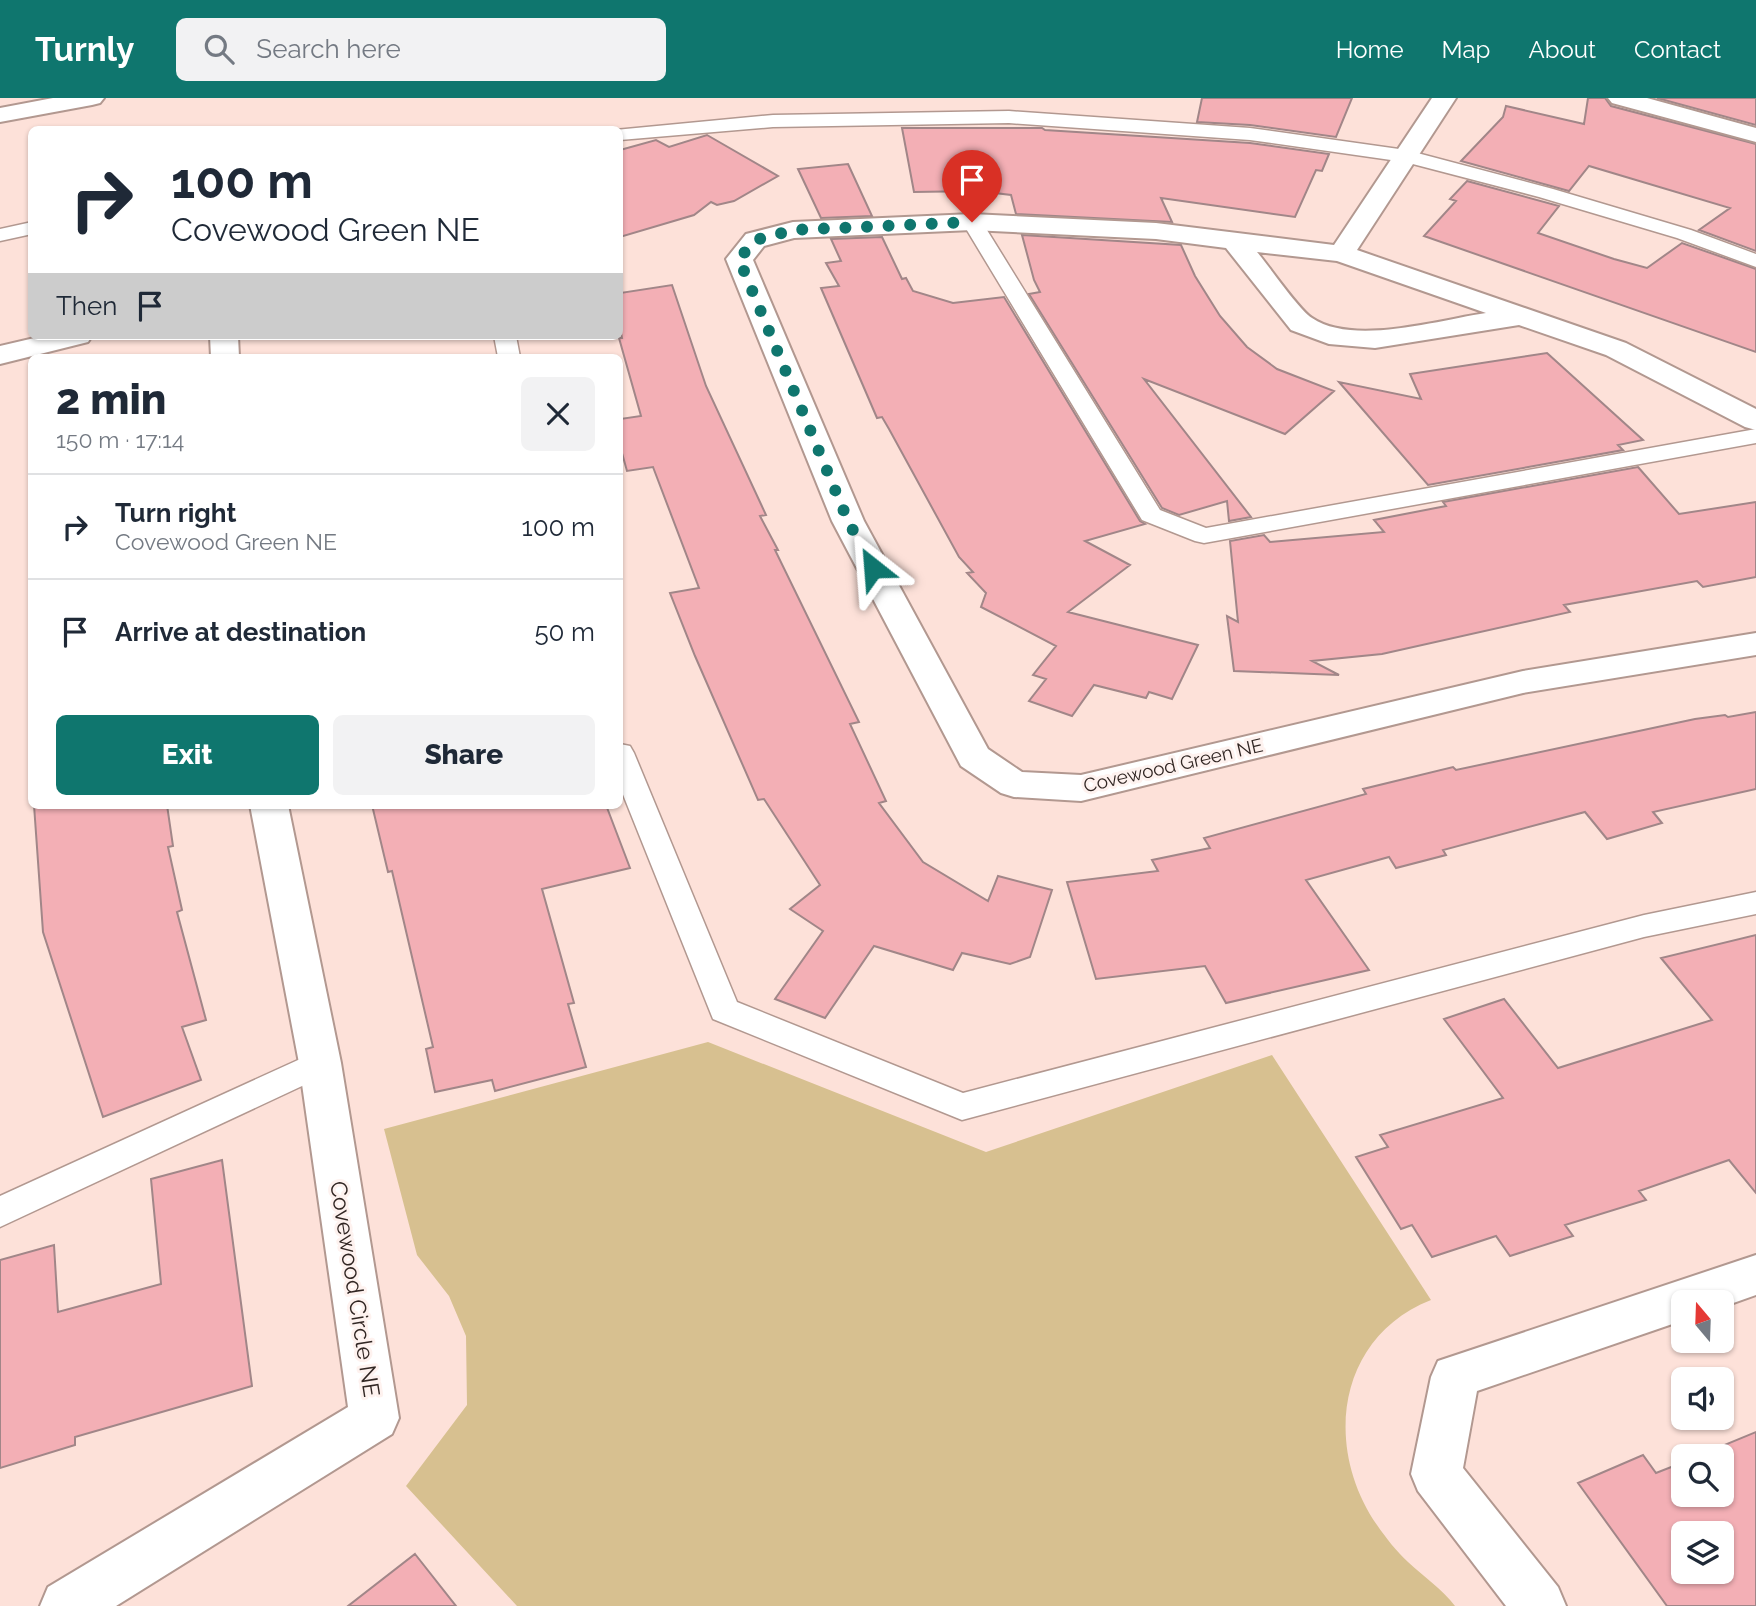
<!DOCTYPE html>
<html lang="en">
<head>
<meta charset="utf-8">
<style>
  :root { --surface:#fff; --page:#f2f2f3; --text:#1f2937; --muted:#747a83; --line:#e0e1e3; --accent:#0f766e }
  body { margin:0; font-family:Raleway,sans-serif; background:var(--page); color:var(--text); height:100vh; display:flex; flex-direction:column; font-size:26px; white-space:nowrap }
  * { box-sizing:border-box; margin:0 }
  p { font-size:23px; color:var(--muted) }
  .icon { flex:none; width:38px; height:38px; fill:none; stroke:currentColor; stroke-width:2; stroke-linecap:round; stroke-linejoin:round }
  .map { position:relative; flex:1; overflow:hidden }
  .panel { position:absolute; left:28px; top:256px; width:595px; height:455px; display:flex; flex-direction:column; background:var(--surface); border-radius:10px; box-shadow:0 2px 5px #0004 }
  .panel>* { flex:none }
  .top-card { position:absolute; left:28px; top:28px; width:595px; height:214px; border-radius:10px; box-shadow:0 2px 5px #0004; background:#fff; color:var(--text); overflow:hidden }
  .needle { width:46px; rotate:341deg }
  .fabs { position:absolute; left:1671px; top:1192px; display:grid; gap:14px }
  .fabs a { display:grid; place-items:center; width:63px; height:63px; border-radius:10px; background:var(--surface); box-shadow:0 2px 5px #0004; font-size:35px }
  .pin { position:absolute; display:grid; place-items:center; width:60px; height:60px; color:#fff; margin:-72px -30px; border-radius:50% 50% 50% 0; rotate:-45deg; box-shadow:0 0 7px #0007 }
  .pin .icon { rotate:45deg }
  .me { position:absolute; width:77px; margin:-38px; rotate:332deg; stroke-linejoin:round; filter:drop-shadow(0 0 5px #0008) }
  .turn { display:flex; align-items:center; gap:24px; height:147px; padding:0 28px; font-size:32px }
  .turn .icon { width:91px; height:91px; stroke-width:2.5 }
  .turn b { display:block; font-size:49px; line-height:60px }
  .then { display:flex; align-items:center; height:66px; padding:0 28px; background:#0003; gap:14px; font-size:26px }
  .round { display:grid; place-items:center; flex:none; width:74px; height:74px; border-radius:10px; background:var(--page) }
  .overview { display:flex; align-items:center; justify-content:space-between; height:119px; padding:0 28px }
  h1 { font-size:42px; font-weight:800; line-height:52px }
  .action { display:flex; gap:14px; margin-top:auto; padding:14px 28px }
  .action a { flex:1; height:80px; border-radius:10px; background:var(--accent); color:#fff; font-size:28px; font-weight:800; line-height:80px; text-align:center }
  .action a+a { background:var(--page); color:var(--text) }
  ul { padding:0; list-style:none }
  li { display:flex; align-items:center; gap:21px; height:105px; padding:0 28px; border-top:2px solid var(--line) }
  li div { flex:1 }
  li b { display:block; font-size:26px }
  li em { font-style:normal }
  header { display:flex; align-items:center; gap:42px; box-sizing:border-box; height:98px; padding:0 35px; background:var(--accent); color:#fff }
  header strong { font-size:33px }
  nav { display:flex; gap:38px; margin-inline-start:auto; font-size:24px }
  .search { width:490px; height:63px; background:var(--page); display:flex; align-items:center; gap:18px; box-sizing:border-box; padding:0 24px; border-radius:10px; color:var(--muted); font-size:26px }
  .map>svg:first-child { display:block }
  .green { fill:#d7c090 }
  .building { fill:#f3afb5; stroke:#a18688; stroke-width:2; fill-rule:evenodd }
  .lines { fill:none; stroke-linecap:round; stroke-linejoin:round }
  .service-casing { stroke:#b29890; stroke-width:3 }
  .minor-casing { stroke:#b29890; stroke-width:4 }
  .tertiary-casing { stroke:#b29890; stroke-width:4 }
  .service { fill:#fff; fill-rule:evenodd }
  .minor { fill:#fff; fill-rule:evenodd }
  .tertiary { fill:#fff; fill-rule:evenodd }
  .route { stroke:#0f766e; stroke-width:12; stroke-dasharray:0 21.6 }
  .labels { text-anchor:middle; stroke-width:6; stroke-linejoin:round; paint-order:stroke }
  .street-label { font-size:19px; fill:#312623; stroke:#fef2ef }
  .near-street-label { font-size:23px; fill:#312623; stroke:#fef2ef }
</style>
</head>
<body>
<header>
<strong>Turnly</strong>
<div class="search"><svg class="icon" aria-label="search" viewBox="0 0 24 24"><circle cx="10" cy="10" r="6"/><path d="M15 15l6 6"/></svg>Search here</div>
<nav><a>Home</a><a>Map</a><a>About</a><a>Contact</a></nav>
</header>
<div class="map">
<svg width="1756" height="1508" viewBox="0 0 1756 1508">
  <rect width="100%" height="100%" fill="#fde1d9"/>
  <!-- green -->
  <path class="green" d="M708,944L986,1054L1272,957L1431,1202C1337,1239 1323,1349 1377,1427C1386,1440 1397,1454 1408,1464C1424,1479 1442,1491 1455,1508H517L406,1388L467,1307L466,1238L449,1198L417,1157L384,1031Z"/>
  <!-- building -->
  <path class="building" d="M1202,0H1352L1336,39L1250,27L1197,24Z
    M1588,0H1605L1611,8L1756,46V153L1699,132L1730,110L1589,68L1569,93L1461,63L1503,19L1506,8L1584,26Z
    M1657,0H1756V27Z
    M902,30H1042L1045,32L1250,45L1329,56L1322,73L1316,72L1295,119L1161,100L1172,124L1016,116L1011,97L978,93L914,94Z
    M707,37L778,78L734,103L717,107L711,104L694,117L620,139V52L656,42L669,49Z
    M848,66L872,118L821,120L798,71Z
    M1467,83L1559,108L1538,135L1614,161L1647,170L1682,145L1756,171V254L1424,138L1456,103L1450,101Z
    M1022,137L1181,147L1195,178L1220,218L1247,249L1277,271L1334,293L1285,336L1144,281L1251,419L1229,423L1227,403L1179,417L1162,410L1029,196L1040,194L1034,182Z
    M882,139L902,181L906,180L913,193L953,205L1004,199L1140,423L1145,426L1085,443L1130,467L1068,514L1198,547L1172,601L1149,594L1146,600L1094,587L1072,618L1029,603L1046,581L1033,577L1056,548L981,509L986,495L967,475L973,474L959,459L889,331L882,319L877,320L821,190L839,188L826,165L841,163L831,141Z
    M672,187L706,288L766,417L760,418L778,452H775L859,624L850,626L886,703L879,705L923,764L988,803L998,778L1052,792L1030,859L1010,866L962,855L953,872L874,848L825,920L775,901L823,833L790,811L820,787L764,701L758,702L695,558L670,495L699,490L653,369L627,373L620,348V321L641,318L619,240H622L620,230V195Z
    M1547,255L1643,342L1618,347L1623,352L1428,387L1339,284L1421,301L1410,276Z
    M1638,369L1679,416L1756,404V479L1703,489L1697,483L1564,507L1570,514L1382,556L1312,563L1339,577L1234,573L1227,518L1238,524L1230,443L1264,437L1270,444L1384,434L1374,422L1446,408L1443,404Z
    M1756,614V691L1653,714L1662,725L1607,741L1585,714L1443,752L1446,757L1396,770L1389,759L1306,782L1369,872L1226,905L1205,868L1096,881L1067,784L1158,773L1152,762L1210,750L1204,740L1366,696L1363,691L1453,669L1456,672L1695,621L1725,617L1728,619Z
    M34,707H167L173,748L168,749L182,812L177,814L206,922L182,929L201,982L103,1019L43,834Z
    M372,707H606L630,770L542,791L574,905L568,906L586,969L495,993L492,982L435,994L426,951L433,949L392,773L388,774Z
    M1756,837V1095L1729,1062L1639,1093L1646,1102L1565,1127L1573,1138L1510,1158L1496,1138L1432,1159L1412,1127L1401,1131L1356,1059L1388,1049L1380,1037L1503,1000L1444,921L1504,901L1558,970L1712,922L1661,860Z
    M222,1062L252,1288L75,1339V1347L0,1370V1162L54,1147L58,1214L161,1186L151,1081Z
    M1756,1334V1508H1667L1578,1385L1643,1357L1656,1375L1684,1364V1396H1722V1358H1698ZM1684,1435H1722V1474H1684Z
    M415,1456L456,1508H348Z"/>
  <g class="lines">
    <!-- service casing -->
    <g class="service-casing">
      <path id="service" d="M1009,13L1250,30L1406,52L1553,91L1691,132L1756,156V169L1677,140L1539,99L1405,64L1250,42L1009,25L773,29L620,42V32H615L773,17Z
        M972,118L979,120L982,124L1160,412L1206,430L1756,331V345L1204,445L1195,443L1142,422L1139,417L962,124L965,120Z
        M32,124V136L0,143V131Z
        M494,238H516L520,259H498Z
        M620,646L630,648L634,655L737,904L963,995L1644,817L1756,794V816L1644,839L962,1022L713,921L620,689Z
        M320,952L332,956L336,965L332,974L0,1129V1098Z"/>
    </g>
    <!-- minor casing -->
    <g class="minor-casing">
      <path id="minor" d="M1432,0H1456L1357,152L1626,245L1756,311V332L1745,329L1606,257L1519,227L1375,250L1329,246L1291,232L1226,150L1156,141L972,132L794,140L764,148L753,162L864,423L988,651L1022,674L1081,677L1523,573L1756,535V557L1523,595L1081,703L1014,699L1001,695L961,668L832,423L726,161L746,136L793,124L972,116L1156,125L1334,147ZM1257,154L1337,163L1486,215C1439,222 1353,248 1312,220C1299,212 1269,168 1257,154Z
        M43,238H92L88,244L0,266V248Z
        M210,238H238L239,259H211Z
        M250,707H288L341,965L399,1320L392,1336L116,1508H40L48,1489L348,1309L299,965Z
        M1756,1157V1197L1722,1209V1204H1684V1222L1477,1293L1463,1370L1558,1489L1566,1508H1506L1418,1393L1411,1376L1431,1279L1438,1263Z"/>
    </g>
    <!-- tertiary casing -->
    <g class="tertiary-casing">
      <path id="tertiary" d="M53,0H104L100,5L92,7L0,24V10Z
        M1608,0H1647L1756,30V44L1612,5Z"/>
    </g>
    <!-- service -->
    <use href="#service" class="service"/>
    <!-- minor -->
    <use href="#minor" class="minor"/>
    <!-- tertiary -->
    <use href="#tertiary" class="tertiary"/>
  </g>
  <g class="lines">
    <!-- route -->
    <path class="route" d="M873,470L848,423L739,161L755,142L793,132L972,124"/>
  </g>
  <g class="labels">
    <!-- street labels -->
    <g class="street-label">
      <text transform="translate(1173 667) rotate(-13)" y="7">Covewood Green NE</text>
    </g>
    <!-- near-street labels -->
    <g class="near-street-label">
      <text transform="translate(355 1191) rotate(81)" y="8">Covewood Circle NE</text>
    </g>
  </g>
</svg>
<div class="fabs">
<a><svg class="needle" viewBox="-14 -14 28 28"><path d="M0-13l5 13h-10z" fill="#e53935"/><path d="M0 13l5-13h-10z" fill="#747a83"/></svg></a>
<a><svg class="icon" aria-label="sound" viewBox="0 0 24 24"><path d="M4 9h4l5-4v14l-5-4H4zM17 9q2 3 0 6"/></svg></a>
<a><svg class="icon" aria-label="search" viewBox="0 0 24 24"><circle cx="10" cy="10" r="6"/><path d="M15 15l6 6"/></svg></a>
<a><svg class="icon" aria-label="layers" viewBox="0 0 24 24"><path d="M12 4l9 5-9 5-9-5zM3 14l9 5 9-5"/></svg></a>
</div>
<div class="pin" style="left:972px;top:124px;background:#d93025"><svg class="icon" aria-label="arrive" viewBox="0 0 24 24"><path d="M6 21V4h12l-3 4 3 4H6"/></svg></div>
<svg class="me" style="left:873px;top:470px" viewBox="-20 -20 40 40"><path d="M0-17L14 15 0 8-14 15z" fill="#0f766e" stroke="#fff" stroke-width="4"/></svg>
<div class="top-card">
<div class="turn"><svg class="icon" aria-label="right" viewBox="0 0 24 24"><path d="M7 20v-9h11M14 6l5 5-5 5"/></svg><div><b>100 m</b>Covewood Green NE</div></div>
<div class="then">Then<svg class="icon" aria-label="arrive" viewBox="0 0 24 24"><path d="M6 21V4h12l-3 4 3 4H6"/></svg></div>
</div>
<section class="panel">
<div class="overview"><div><h1>2 min</h1><p>150 m · 17:14</p></div><a class="round"><svg class="icon" aria-label="close" viewBox="0 0 24 24"><path d="M6 6l12 12M18 6L6 18"/></svg></a></div>
<ul>
<li><svg class="icon" aria-label="right" viewBox="0 0 24 24"><path d="M7 20v-9h11M14 6l5 5-5 5"/></svg><div><b>Turn right</b><p>Covewood Green NE</p></div><em>100 m</em></li>
<li><svg class="icon" aria-label="arrive" viewBox="0 0 24 24"><path d="M6 21V4h12l-3 4 3 4H6"/></svg><div><b>Arrive at destination</b></div><em>50 m</em></li>
</ul>
<div class="action"><a>Exit</a><a>Share</a></div>
</section>
</div>
</body>
</html>
